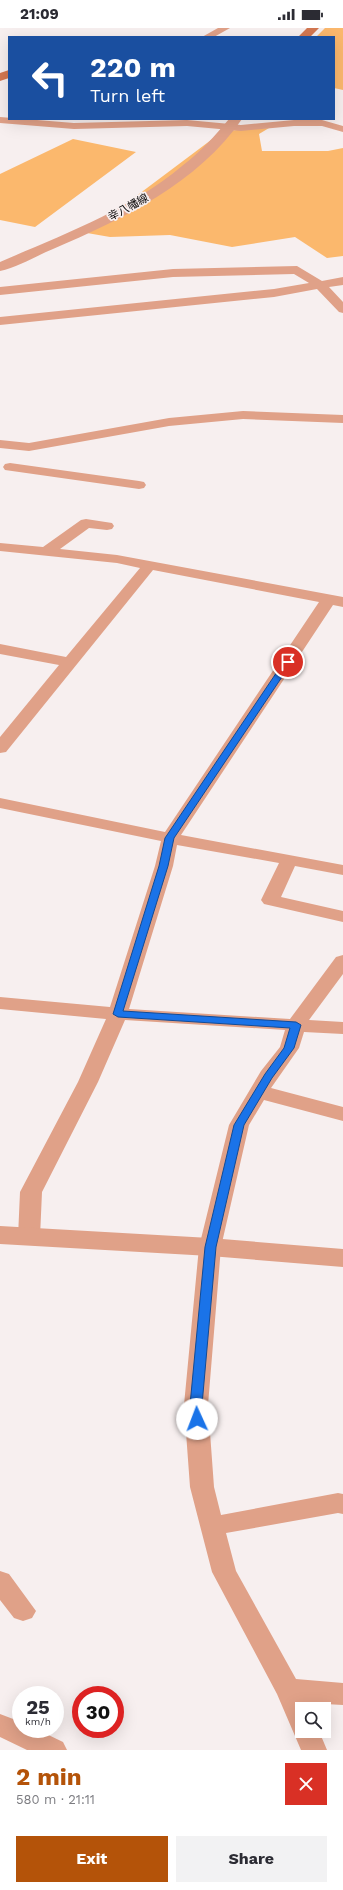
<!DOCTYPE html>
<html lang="en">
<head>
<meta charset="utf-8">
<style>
  :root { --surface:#fff; --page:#f2f2f3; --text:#2b2b33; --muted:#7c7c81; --accent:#b45309 }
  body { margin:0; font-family:"Work Sans","Noto Sans JP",sans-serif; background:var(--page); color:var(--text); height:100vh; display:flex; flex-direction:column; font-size:15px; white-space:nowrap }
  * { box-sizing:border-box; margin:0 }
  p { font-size:13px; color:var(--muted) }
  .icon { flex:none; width:22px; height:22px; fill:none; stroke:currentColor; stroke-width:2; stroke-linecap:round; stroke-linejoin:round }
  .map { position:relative; height:1722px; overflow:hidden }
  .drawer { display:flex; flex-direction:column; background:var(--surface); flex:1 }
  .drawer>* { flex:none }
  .banner { position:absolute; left:8px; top:8px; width:327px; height:84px; border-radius:0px; box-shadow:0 4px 16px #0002; background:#1a4fa0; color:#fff; overflow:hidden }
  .controls { position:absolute; left:295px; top:1674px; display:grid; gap:8px }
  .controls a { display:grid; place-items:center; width:36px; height:36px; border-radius:0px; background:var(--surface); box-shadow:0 4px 16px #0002; font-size:20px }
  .speed { position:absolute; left:12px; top:1658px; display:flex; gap:8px; font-size:20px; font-weight:700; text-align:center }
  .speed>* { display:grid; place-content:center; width:52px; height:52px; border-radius:50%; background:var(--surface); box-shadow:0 4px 16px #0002; line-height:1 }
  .speed small { font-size:10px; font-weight:400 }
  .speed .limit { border:6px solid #d22; background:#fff; color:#111 }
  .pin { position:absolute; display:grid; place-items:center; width:34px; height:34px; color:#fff; margin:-17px; border:2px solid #fff; border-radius:50%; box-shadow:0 1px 4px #0007 }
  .me { position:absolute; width:44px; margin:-22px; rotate:358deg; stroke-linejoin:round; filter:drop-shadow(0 0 3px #0008) }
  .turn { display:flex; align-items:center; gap:14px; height:84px; padding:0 16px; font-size:18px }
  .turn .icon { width:52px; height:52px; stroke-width:2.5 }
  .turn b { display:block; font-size:28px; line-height:34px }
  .round { display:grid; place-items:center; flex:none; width:42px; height:42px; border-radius:0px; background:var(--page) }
  .headline { display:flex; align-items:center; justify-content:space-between; height:68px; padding:0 16px }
  h1 { font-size:24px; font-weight:700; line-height:30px; color:var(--accent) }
  .action { display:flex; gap:8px; margin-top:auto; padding:8px 16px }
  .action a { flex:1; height:46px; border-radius:0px; background:var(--accent); color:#fff; font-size:16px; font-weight:700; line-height:46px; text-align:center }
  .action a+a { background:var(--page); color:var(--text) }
  .status { display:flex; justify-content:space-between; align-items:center; height:28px; padding:0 20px; background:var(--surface); direction:ltr }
  .status svg { height:11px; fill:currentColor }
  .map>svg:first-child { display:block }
  .green { fill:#fbb86d }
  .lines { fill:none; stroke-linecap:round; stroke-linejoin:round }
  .minor { fill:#e0a188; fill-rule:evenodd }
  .tertiary { fill:#e0a188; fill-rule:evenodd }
  .secondary { fill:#d37751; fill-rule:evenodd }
  .route { fill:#1a73e8; stroke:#114b97 }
  .labels { text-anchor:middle; stroke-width:3.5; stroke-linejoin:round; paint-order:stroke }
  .far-street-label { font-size:11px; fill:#0e0c0c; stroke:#f7efef }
</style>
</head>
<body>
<div class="status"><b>21:09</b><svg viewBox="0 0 49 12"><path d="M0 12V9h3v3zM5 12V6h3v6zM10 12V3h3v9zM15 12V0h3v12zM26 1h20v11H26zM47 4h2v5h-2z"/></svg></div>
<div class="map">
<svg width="343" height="1722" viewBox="0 0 343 1722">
  <rect width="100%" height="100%" fill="#f7efef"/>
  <!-- green -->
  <path class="green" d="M325,0H343V62L334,60V9H316Z
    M269,100L259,106L262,123H328L343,120V228L327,230L295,209L232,219L170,207L110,209L87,205L223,103Z
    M73,111L136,124L35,199L0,192V146Z"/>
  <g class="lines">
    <!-- minor -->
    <path class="minor" d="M218,0H230L214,9H202Z
      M0,89L74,95L187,92L241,97L294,92H322L343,98V104L322,98H294L241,103L187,98L74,101L0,95Z
      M297,238L322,253L343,249V257L329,259L343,274V285L339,284L317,261L274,269L0,297V289L274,261L309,255L294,246L173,249L0,267V259L173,241Z
      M243,383L343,387V395L243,391L169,398L29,423L0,420V412L29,415L169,390Z
      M10,435L139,453L144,454L146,457L144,460L139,461L5,442L3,439L5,436Z
      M86,491L112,495L114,498L112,501L107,502L89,500L60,521L117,527L343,569V579L333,577L181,807L343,837V847L295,838L281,869L343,883V894L264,876L261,872L279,835L177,817L173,838L129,981L290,991L336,929L343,927V946L309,992L343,994V1006L304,1004L299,1020L271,1060L343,1079V1093L264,1072L249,1097L221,1219L208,1377L214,1459L221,1487L338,1465L343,1466V1486L338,1485L226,1505L236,1543L296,1651L343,1655V1677L307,1675L309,1681H302V1703H319L327,1722H301L277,1666L212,1544L190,1459L184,1377L199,1219L229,1097L261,1043L280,1019L285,1002L125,992L98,1054L42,1164L40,1209L37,1214L29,1217L21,1214L18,1209L20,1164L78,1054L106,991L0,981V969L110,979L155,838L161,813L0,780V770L165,804L319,574L153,542L6,724L0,725V709L59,637L0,626V616L66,629L140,540L117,535L0,523V515L43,519L81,492Z
      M0,1543L9,1546L36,1583L32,1590L23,1593L14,1590L0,1572Z
      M0,1686L21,1694V1701H36L63,1714L67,1722H27L0,1709Z"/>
    <!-- tertiary -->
    <path class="tertiary" d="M229,91H242C198,155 123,191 53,221C36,228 18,239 0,243V234C62,207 130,182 182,138C200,124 215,108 229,91Z
      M0,1198L210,1210L343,1221V1239L210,1228L0,1216Z"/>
    <!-- secondary -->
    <path class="secondary" d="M307,0H319L310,9H298Z
      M9,42V50L0,53V45Z"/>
  </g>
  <!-- route -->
  <path class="route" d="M285,632H290L292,634L174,810L168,838L123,983L296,994L301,997L294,1020L272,1050L244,1097L216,1219L202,1377L203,1391L201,1394H193L190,1377L205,1219L234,1097L265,1046L284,1020L290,1000L118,989L113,986L159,838L165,810Z"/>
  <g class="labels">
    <!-- far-street labels -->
    <g class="far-street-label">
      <text transform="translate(128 179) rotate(-28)" y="4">幸八幡線</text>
    </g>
  </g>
</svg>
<div class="controls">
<a><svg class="icon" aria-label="search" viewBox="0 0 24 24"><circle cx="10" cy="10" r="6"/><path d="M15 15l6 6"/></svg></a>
</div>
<div class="speed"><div>25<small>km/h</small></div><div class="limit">30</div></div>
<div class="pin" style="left:288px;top:634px;background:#d93025"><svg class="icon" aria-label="arrive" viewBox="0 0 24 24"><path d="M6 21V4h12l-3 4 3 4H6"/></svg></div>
<svg class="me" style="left:197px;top:1391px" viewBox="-20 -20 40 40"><circle r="19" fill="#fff"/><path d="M0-13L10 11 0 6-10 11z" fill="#1a73e8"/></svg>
<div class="banner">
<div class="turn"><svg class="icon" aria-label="left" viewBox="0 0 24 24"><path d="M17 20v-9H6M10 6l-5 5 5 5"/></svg><div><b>220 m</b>Turn left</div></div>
</div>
</div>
<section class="drawer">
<div class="headline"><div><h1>2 min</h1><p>580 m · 21:11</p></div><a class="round" style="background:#d93025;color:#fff"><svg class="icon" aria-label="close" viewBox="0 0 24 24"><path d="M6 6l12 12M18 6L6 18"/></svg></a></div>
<div class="action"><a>Exit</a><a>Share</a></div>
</section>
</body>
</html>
